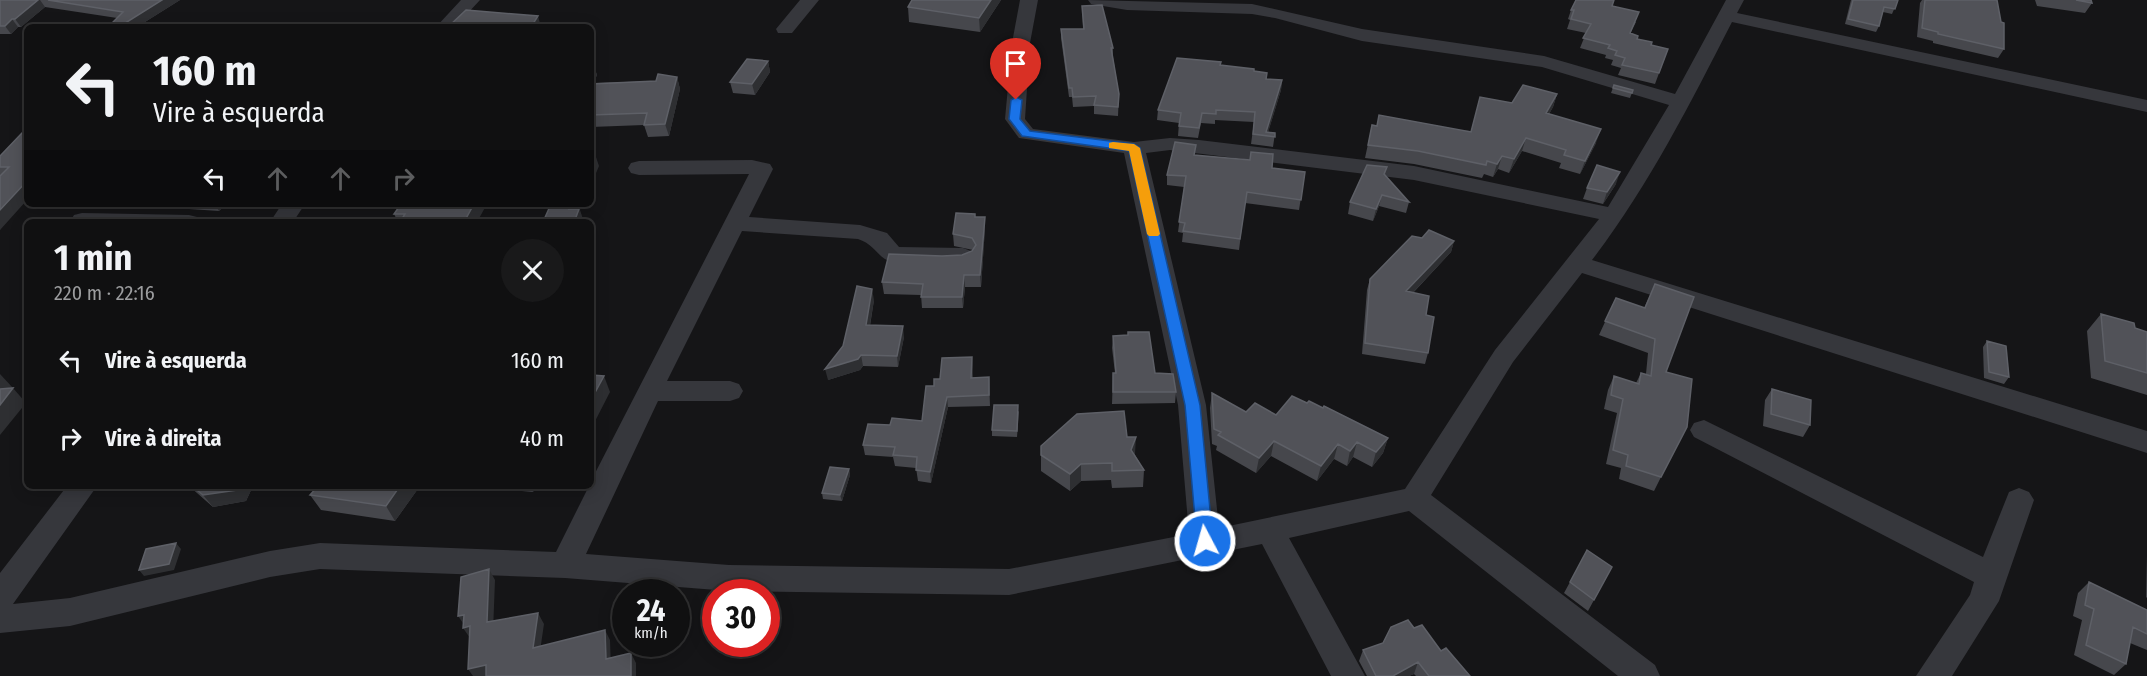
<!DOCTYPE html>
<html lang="pt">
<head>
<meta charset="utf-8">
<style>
  :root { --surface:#101011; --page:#19191a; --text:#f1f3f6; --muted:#9c9d9f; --line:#303031 }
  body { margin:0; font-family:"Fira Sans Condensed",sans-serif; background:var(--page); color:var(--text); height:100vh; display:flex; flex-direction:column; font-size:22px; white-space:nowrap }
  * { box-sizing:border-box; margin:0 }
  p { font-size:20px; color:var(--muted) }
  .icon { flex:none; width:33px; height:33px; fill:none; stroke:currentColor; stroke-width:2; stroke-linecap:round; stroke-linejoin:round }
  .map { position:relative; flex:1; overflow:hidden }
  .details { position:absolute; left:24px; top:219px; width:570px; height:270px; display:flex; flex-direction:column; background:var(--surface); border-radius:9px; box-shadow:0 3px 15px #0003,0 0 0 2px var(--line) }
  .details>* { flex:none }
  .hud { position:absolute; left:24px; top:24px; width:570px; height:183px; border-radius:9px; box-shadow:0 3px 15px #0003,0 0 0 2px var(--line); background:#101011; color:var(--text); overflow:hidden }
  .speed { position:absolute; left:612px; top:579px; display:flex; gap:12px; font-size:30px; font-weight:700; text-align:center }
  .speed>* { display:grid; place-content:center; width:78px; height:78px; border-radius:50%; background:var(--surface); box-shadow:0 3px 15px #0003,0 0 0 2px var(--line); line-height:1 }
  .speed small { font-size:15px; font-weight:400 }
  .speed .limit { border:9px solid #d22; background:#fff; color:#111 }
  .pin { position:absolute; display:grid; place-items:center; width:51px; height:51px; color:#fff; margin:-62px -26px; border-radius:50% 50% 50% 0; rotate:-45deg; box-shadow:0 0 6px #0007 }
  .pin .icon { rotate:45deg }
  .me { position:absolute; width:66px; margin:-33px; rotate:354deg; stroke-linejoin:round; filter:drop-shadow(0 0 4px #0008) }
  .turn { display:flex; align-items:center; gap:21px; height:126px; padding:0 30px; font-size:27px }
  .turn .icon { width:78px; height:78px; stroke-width:2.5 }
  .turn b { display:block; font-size:42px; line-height:51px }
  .lanes { display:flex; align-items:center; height:57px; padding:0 30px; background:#0003; justify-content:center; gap:30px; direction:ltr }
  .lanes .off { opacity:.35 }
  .round { display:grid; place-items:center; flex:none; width:63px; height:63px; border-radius:32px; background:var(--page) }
  .headline { display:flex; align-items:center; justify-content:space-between; height:102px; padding:0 30px }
  h1 { font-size:36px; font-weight:700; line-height:45px }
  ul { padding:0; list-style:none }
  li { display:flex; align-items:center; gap:18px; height:78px; padding:0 30px }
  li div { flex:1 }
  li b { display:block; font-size:22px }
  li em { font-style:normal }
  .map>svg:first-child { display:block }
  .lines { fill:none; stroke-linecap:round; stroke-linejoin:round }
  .street { fill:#36373c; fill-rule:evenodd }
  .wall { fill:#46474c }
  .shaded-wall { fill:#2e2f32 }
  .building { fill:#515258; stroke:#5e6067; stroke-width:1.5 }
  .route { fill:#1a73e8; stroke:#114b97; stroke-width:1.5 }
  .slow { fill:#f59e0b }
</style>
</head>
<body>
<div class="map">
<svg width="2147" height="676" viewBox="0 0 2147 676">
  <rect width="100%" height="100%" fill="#151517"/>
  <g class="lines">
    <!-- street -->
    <path class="street" d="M461,0H480L455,27H436Z
      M800,0H819L792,33H778L776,29Z
      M1020,0H1038L1030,43L1025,119L1033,129L1134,142L1170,138L1199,140L1414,166L1608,207L1669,105L1542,67L1362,41L1275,18L1252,14L1127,10L1091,4L1088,0L1252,4L1362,29L1544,56L1675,94L1726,0H1744L1737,13L2147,100V112L1732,22C1690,104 1648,187 1592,260L2147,431V453L1582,273L1513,362L1431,495L1655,665L1660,676H1618L1409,511L1289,538L1365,676H1331L1262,544L1009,595L729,591L565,578L320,569L270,577L70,626L0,633V573L67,486H97L13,604L70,598L270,551L320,543L556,552L589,486H591V481L749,174L639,175L631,173L628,168L631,163L639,161L752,160L770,164L773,169L749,217L860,225L887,233L899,247L963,248L971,251L975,256L971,261L963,264L892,262C877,258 876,245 858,239L742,231L667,381H730L739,384L743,391L739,398L730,401H658L586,554L729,565L1009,569L1189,534L1178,405L1124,153L1019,138L1005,119L1012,43ZM1170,150L1414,180L1599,219L1495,350L1405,489L1219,528L1206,405L1146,153Z
      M282,204H305L293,222H270Z
      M82,213L189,215L197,217L200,222H72L71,220L74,215Z
      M1704,420L1983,557L2009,492L2019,488L2029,492L2034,500L1999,601L1952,676H1916L1970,595L1974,582L1694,437L1690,430L1694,423Z"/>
  </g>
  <!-- wall -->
  <path class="wall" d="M0,0H180L137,27L117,18L45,7L21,27H18L11,34H0Z
    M912,0H1001L980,32L909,22L908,7Z
    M1851,0H1898L1892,14L1883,12L1879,26L1876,32L1845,24Z
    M1922,0H1997L2004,49L1998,58L1933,43V41L1917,37L1920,3Z
    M2035,0H2091L2092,3L2085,13L2037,6Z
    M1082,6L1113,48V57L1119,94L1118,116L1094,114V106L1073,107L1072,97H1069L1061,38V29H1083Z
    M1612,6L1636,22L1630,34L1637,39L1651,45L1668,49L1655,84L1618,75L1621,68L1611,65L1613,60L1605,58L1606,55L1580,48L1586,33L1567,29L1570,20L1568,19L1571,10Z
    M768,61L770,72L755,95L733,93L730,82Z
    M1221,62V65L1267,73V79L1282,80L1281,90L1268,132L1275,133L1273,147L1251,144L1254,122L1215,120V124L1201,123L1198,138L1178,136L1179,123L1157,120L1158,110Z
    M591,64H593L597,75L593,83L656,81L677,77L680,89L669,136L648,137L644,125L591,127Z
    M1614,85L1633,90L1630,98L1611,93Z
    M1557,94L1553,107L1549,114L1596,143L1580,174L1559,168L1561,163L1522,151L1509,173L1498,169L1493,177L1484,174L1482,178L1414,164L1365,158L1372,125L1471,131L1512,103Z
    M22,133L0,230V167Z
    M1195,155L1272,168L1305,172L1299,210L1245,203L1239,250L1182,242L1183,233L1178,232L1184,187L1167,185V175Z
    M1387,167L1385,175L1409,202L1406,213L1379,206L1373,221L1348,214L1350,202Z
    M1616,184L1603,204L1583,199L1587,188Z
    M171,204H226L219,211L174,208Z
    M401,204L477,222H398L394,214Z
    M975,214V217L985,228L981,287H965L963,308H922L921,295L884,294L882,282L942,256L962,255L972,251L973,250L954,246L953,234Z
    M1422,238L1454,241L1451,252L1413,293L1426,315L1428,353L1425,364L1362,354L1367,290L1370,279Z
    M1655,284L1666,372L1661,477L1654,491L1619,479L1621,468L1606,464L1617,413L1604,409L1608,390L1614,376L1636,383L1641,373L1646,374L1648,353L1599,335L1616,298L1644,308Z
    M874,300L870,326L904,337L898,367L863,366L860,370L828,380L843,346Z
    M2101,314L2135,328L2147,332V395L2091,378L2087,331Z
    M1113,336L1176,392L1175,403L1112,404L1113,373H1115L1112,348Z
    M1987,341L2009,377L2004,384L1984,378L1983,347Z
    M972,357L973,378L989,377L990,406L948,407L931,483L918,481L916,468L895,466L893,457L865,455L863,445L890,425L922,421L934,386Z
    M1772,389L1810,425L1803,437L1763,426L1765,400Z
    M1212,393L1246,412L1276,415L1307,403L1388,438L1383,453L1372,467L1353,457L1347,466L1334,459L1317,481L1271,456L1256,473L1216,450L1217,446L1212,444L1210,408Z
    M1019,411L1017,437L992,436V430Z
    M1127,437L1135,454V455L1144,470L1143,487L1112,488L1111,480L1081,481L1070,491L1041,471V446Z
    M849,469L850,475L842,501L823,499L822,493Z
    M189,486H253L246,501L213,507Z
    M318,486H420L395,521L321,510L310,495Z
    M488,486H536L533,492L489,488Z
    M2147,555V598L2146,597Z
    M1612,567L1588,611L1564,593L1570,582Z
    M2089,582L2147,610V650L2130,643L2126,664L2114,675L2074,655L2082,620L2073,616L2078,593Z
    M1414,628L1441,651L1470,676H1416L1414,674L1409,676H1367L1359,661L1363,650L1383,643Z"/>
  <!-- shaded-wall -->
  <path class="shaded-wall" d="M38,0H40L45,7L21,27L15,19Z
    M162,0H180L137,27H119Z
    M991,0H1001L980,32L979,18Z
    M538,16L541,27H531Z
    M12,19L18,27L11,34L5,26Z
    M768,61L770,72L755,95L752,84Z
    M593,64L597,75L591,88V68Z
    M677,77L680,89L669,136L665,124Z
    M1282,80L1281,90L1267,136L1266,132Z
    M1557,94L1553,107L1542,126L1546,113Z
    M1601,129L1596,143L1580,174L1585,161Z
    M1526,138L1522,151L1509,173L1514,159Z
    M595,154L599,166L591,185V162Z
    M1502,156L1498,169L1493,177L1497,164Z
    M1620,172L1616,184L1603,204L1607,192Z
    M27,181V200L0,230V210Z
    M1382,195L1379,206L1373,221L1376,209Z
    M215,204H226L219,211Z
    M474,204H487L477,222H464Z
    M572,204H582L580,210L584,222L575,220L569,209Z
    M985,217V228L981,287L980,275Z
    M1454,241L1451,252L1404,302L1406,291Z
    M964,275L965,287L963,308L962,297Z
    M872,289L874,300L868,336L866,325Z
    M903,326L904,337L898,367L897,356Z
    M861,355L863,366L860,370L828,380L825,369Z
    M972,357L973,368L972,389L971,378Z
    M0,374L13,388L0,402Z
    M604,376L610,392L591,429V400Z
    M13,388L26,403L0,435V405Z
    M947,397L948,407L931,483L930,472Z
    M1136,437L1135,454L1131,467V450Z
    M1388,438L1383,453L1372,467L1376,452Z
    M1274,441L1271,456L1256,473L1259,458Z
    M1357,442L1353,457L1347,466L1350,451Z
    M1338,444L1334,459L1317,481L1321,466Z
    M1081,464V481L1070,491V474Z
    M849,469L850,475L842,501L840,495Z
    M238,486H253L246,501L213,507L203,495Z
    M400,486H420L395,521L386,506Z
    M530,486H536L533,492Z
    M176,543L181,549L174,570L144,576L139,570Z
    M489,569L495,580L493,632L487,622Z
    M538,613L544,624L539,658L533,648Z
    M464,615L465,626L458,616Z
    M470,626V638L463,628Z
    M605,630L610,640L611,669L606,659Z
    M631,653L636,663V676H631Z
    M1418,662L1414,674L1409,676H1393Z
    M486,665L487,676H473L468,669Z"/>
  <!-- building -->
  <path class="building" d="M0,0H38L15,19H12L5,26H0Z
    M48,0H162L119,27H113L111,24L123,12Z
    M912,0H991L979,18L908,7Z
    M1576,0H1614L1612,6L1639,12L1630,33L1638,36L1637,39L1652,42L1651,45L1668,49L1659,73L1622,65L1625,58L1615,55L1617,51L1608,48L1610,45L1583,38L1591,24L1571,19L1574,10H1571Z
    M1853,0H1898L1895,9L1884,7L1879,26L1848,19Z
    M1925,0H1997L2001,22L2004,23V49L1938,34V32L1922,28Z
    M2076,0H2091L2092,3Z
    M1102,5L1113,48H1111L1119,94L1118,107L1094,105L1096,96L1073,97L1072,88H1069L1061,29H1084L1082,6Z
    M466,10L538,16L531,27H448Z
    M1177,58L1221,62L1220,65L1254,69V71L1267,73L1266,79L1282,80L1266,132L1275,133V137L1253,134L1255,112L1216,110V114L1202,113L1199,128L1179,126L1181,113L1158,110Z
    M747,59L768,61L752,84L730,82Z
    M658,74L677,77L665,124L644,125L647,113L591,115V84L656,81Z
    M1523,85L1557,94L1546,113L1601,129L1585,161L1564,155L1566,150L1526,138L1514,159L1502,156L1497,164L1487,161L1486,165L1418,151L1368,145L1372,125L1377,126L1379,115L1471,132L1480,97L1512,103Z
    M1614,85L1633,90L1632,93L1613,88Z
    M22,133H27V181L0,210V176L9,167H0V156Z
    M1175,142L1196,145L1194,155L1250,160L1251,152L1273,154L1272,168L1305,172L1301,200L1247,192L1240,239L1183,231L1185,223L1179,222L1186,176L1167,175Z
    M591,152L595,154L591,162Z
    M1367,165L1387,167L1384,174L1409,202L1382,195L1376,209L1350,202Z
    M1597,165L1620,172L1607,192L1587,188Z
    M401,204H474L464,222H400L405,214H394Z
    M551,204H572L569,209H579L575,220L586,219L585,222H543Z
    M956,213L975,214V217H985L980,275H964L962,297H921L923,284L882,282L889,254L942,256L962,255L972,251L976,245L972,238L953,234Z
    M1429,230L1454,241L1406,291L1429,296L1426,315L1434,317L1428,353L1365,343L1370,279L1412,236L1422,238Z
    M1655,284L1694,297L1666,372L1692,379L1687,427L1661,477L1626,466L1628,455L1613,450L1623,399L1611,395L1614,376L1639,384L1641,373L1651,376L1655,339L1605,321L1616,298L1645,308Z
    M857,286L872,289L866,325L903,326L897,356L861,355L858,359L825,369L843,346Z
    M2101,314L2134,323L2135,328L2147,332V373L2105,361Z
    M1128,332H1149L1155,373L1173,374L1176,392H1113V373H1116L1113,336L1128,335Z
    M1987,341L2006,346L2009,377L1989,372Z
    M972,357L971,378L989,377V395L947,397L930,472L916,470L917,457L893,455L895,447L863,445L868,424L890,425L892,418L922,421L926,386H934V379H940L942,358Z
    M591,375L604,376L591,400Z
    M13,388L0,405V389Z
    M1772,389L1811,400L1810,425L1771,414Z
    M1212,393L1246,412L1255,403L1276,415L1292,396L1307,403L1309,401L1323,408L1324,406L1388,438L1376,452L1357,442L1350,451L1338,444L1321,466L1274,441L1259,458L1218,435L1221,432L1214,429Z
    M994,405H1018L1017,431L992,430Z
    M1124,411L1127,437H1136L1131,450L1144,470L1112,471V463L1081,464L1070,474L1041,455V446L1077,414Z
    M830,467L849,469L840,495L822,493Z
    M192,486H238L237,490L203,495Z
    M318,486H400L386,506L310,495Z
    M176,543L169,564L139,570L146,549Z
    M1587,550L1612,567L1594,600L1570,582Z
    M489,569L487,622L538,613L533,648L605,630L606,659L631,653V676H486V665L468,669L470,626L463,628L464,615L458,616L461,577Z
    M2089,582L2147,610V634L2133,627L2126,664L2086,645L2094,609L2085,605Z
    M1408,620L1414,628L1422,625L1441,651L1446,648L1470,676H1429L1418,662L1393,676H1376L1363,650L1383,643L1391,627Z"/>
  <!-- route -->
  <path class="route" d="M1016,97L1022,100L1020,119L1030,131L1134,144L1140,148L1200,405L1213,541L1211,546L1205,548L1200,546L1197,541L1185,405L1129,151L1022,136L1009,119L1011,100Z"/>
  <!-- slow -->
  <path class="slow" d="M1113,142L1134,144L1140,148L1160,234L1158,236H1149L1147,234L1129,151L1109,148V143Z"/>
</svg>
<div class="speed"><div>24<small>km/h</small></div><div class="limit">30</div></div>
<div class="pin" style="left:1016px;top:100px;background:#d93025"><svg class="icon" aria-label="arrive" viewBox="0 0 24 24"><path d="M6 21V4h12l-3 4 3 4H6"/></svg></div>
<svg class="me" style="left:1205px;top:541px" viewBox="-20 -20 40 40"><circle r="17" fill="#1a73e8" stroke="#fff" stroke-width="3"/><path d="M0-11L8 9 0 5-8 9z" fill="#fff"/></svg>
<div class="hud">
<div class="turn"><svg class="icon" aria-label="left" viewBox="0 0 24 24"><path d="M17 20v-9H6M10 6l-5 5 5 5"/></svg><div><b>160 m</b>Vire à esquerda</div></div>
<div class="lanes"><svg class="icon" aria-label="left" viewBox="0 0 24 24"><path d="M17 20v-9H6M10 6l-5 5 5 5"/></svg><svg class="icon off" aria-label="ahead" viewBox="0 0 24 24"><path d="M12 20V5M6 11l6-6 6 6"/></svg><svg class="icon off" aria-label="ahead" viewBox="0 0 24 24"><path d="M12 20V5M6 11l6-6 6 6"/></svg><svg class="icon off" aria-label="right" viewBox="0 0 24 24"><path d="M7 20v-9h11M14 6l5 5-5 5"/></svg></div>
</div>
<section class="details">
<div class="headline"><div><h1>1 min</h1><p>220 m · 22:16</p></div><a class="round"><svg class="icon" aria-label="close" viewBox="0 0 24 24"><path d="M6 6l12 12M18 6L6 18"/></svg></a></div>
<ul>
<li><svg class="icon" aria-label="left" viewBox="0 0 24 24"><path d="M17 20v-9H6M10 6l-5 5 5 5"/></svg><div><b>Vire à esquerda</b></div><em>160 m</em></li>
<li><svg class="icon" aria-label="right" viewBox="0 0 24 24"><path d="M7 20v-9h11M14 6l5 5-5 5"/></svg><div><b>Vire à direita</b></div><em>40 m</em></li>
</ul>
</section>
</div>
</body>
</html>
